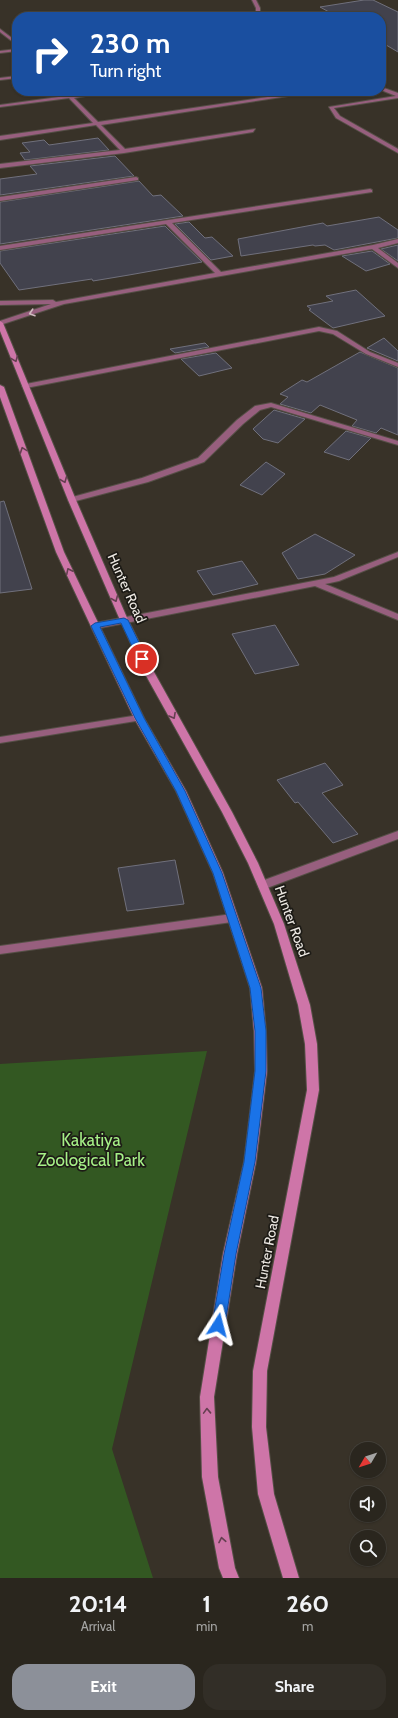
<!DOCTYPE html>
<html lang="en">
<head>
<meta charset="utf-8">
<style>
  :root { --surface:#2a261e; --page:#322e27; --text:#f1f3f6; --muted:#a5a5a4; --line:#46433c; --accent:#8c9099 }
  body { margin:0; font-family:Cabin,sans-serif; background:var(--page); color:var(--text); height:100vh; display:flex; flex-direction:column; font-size:15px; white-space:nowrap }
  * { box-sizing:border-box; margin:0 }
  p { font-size:13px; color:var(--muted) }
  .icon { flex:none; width:22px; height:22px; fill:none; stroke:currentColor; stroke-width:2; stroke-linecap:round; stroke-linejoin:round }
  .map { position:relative; height:1578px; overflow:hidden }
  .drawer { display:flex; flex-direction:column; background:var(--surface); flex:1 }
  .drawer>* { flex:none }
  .banner { position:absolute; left:12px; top:12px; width:374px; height:84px; border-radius:16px; box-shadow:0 1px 3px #0004,0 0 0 1px var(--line); background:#1a4fa0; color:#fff; overflow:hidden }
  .needle { width:26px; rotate:231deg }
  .buttons { position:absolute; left:350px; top:1442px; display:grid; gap:8px }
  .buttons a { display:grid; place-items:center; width:36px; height:36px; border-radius:50%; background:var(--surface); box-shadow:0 1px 3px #0004,0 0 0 1px var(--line); font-size:20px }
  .pin { position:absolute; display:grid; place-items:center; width:34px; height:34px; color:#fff; margin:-17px; border:2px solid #fff; border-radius:50%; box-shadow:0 1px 4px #0007 }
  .me { position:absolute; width:44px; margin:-22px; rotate:9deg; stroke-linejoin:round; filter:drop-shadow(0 0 3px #0008) }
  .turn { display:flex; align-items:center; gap:14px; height:84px; padding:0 12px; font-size:18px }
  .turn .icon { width:52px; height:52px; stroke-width:2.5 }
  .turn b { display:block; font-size:28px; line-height:34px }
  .eta { display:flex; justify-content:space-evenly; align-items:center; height:68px; text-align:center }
  .eta b { font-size:24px; font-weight:700; line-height:28px }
  .action { display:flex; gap:8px; margin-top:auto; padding:8px 12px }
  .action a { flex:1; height:46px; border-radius:16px; background:var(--accent); color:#fff; font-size:16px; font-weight:700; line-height:46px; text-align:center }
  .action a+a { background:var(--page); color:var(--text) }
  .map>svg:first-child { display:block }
  .green { fill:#335822 }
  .building { fill:#42424d; stroke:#70707c }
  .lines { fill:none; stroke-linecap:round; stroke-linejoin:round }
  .minor-casing { stroke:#554f46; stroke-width:2 }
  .secondary-casing { stroke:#554f46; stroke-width:2 }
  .minor { fill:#975f7e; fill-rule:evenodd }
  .secondary { fill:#ce75a8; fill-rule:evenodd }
  .oneway { stroke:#d0b9c0 }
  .oneway2 { stroke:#643f50 }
  .route { fill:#1a73e8; stroke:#114b97 }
  .labels { text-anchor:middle; stroke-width:3.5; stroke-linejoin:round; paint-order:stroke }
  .street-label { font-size:14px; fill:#eeeae4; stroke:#1d1b16 }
  .near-park-label { font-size:17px; fill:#a6f187; stroke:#1d1b16 }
</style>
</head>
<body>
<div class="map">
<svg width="398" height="1578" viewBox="0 0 398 1578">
  <rect width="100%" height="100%" fill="#383228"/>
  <!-- green -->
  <path class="green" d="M207,1051L112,1449L153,1578H0V1064Z"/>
  <!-- building -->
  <path class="building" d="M364,0H373L398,12V52L381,42V17H338L320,7Z
    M98,138L109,150L25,160L20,153L30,152L22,143L44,140L49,145Z
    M115,156L134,176L0,195V179L37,174L30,166Z
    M139,181L153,196L161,195L183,216L0,244V202Z
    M379,217L398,230V238L334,250L325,245L315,246L313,245L241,256L238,239L323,223L327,226Z
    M189,222L205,238L212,237L233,256L211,260L175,224Z
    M165,226L202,262L129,275L93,281L92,279L19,290L0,263V251Z
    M398,245V261L381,249Z
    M372,251L390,264L366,271L342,256Z
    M356,290L385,316L333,328L309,310L311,309L307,306L333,301L326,296Z
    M384,338L398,351V361L367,348Z
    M205,343L209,347L175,353L170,349Z
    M360,352L398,368V435L381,428L376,433L352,426L357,420L320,405L311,413L280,404L288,397L280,394L302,380L307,382Z
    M216,353L232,368L199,376L181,359Z
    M274,410L305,419L278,443L263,439L253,429Z
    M346,431L371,438L349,460L324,452Z
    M266,462L285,474L262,495L240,485Z
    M4,501L32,589L0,593V502Z
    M315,534L355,555L325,574L298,579L282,553Z
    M242,561L258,584L213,595L197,571Z
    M275,625L299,665L255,674L232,634Z
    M325,763L343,785L322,793L358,834L333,843L298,802L295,803L277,780Z
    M175,860L184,904L127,911L118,868Z"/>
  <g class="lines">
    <!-- minor casing -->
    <g class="minor-casing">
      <path id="minor" d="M252,0H256L260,8V17H256V8Z
        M0,29L17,42V45L0,32Z
        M17,49V51L0,53V51Z
        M17,76V78L0,80V78Z
        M381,87L398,93V98L334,108L340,116L398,149V153L336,118L329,107L396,96L381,90Z
        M62,91H67L71,95L115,91L74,98L98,122L309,91H321L101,125L125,149L255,129L253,132L124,153L0,168V164L120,150L96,125L0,140V136L93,123L69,98L0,107V105L66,96Z
        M136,177L138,178V180L0,201V197Z
        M370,189L372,190V192L172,223L221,272L373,245L398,239V243L378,248L398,263V268L372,249L64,304L0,325V321L51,304L0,305V301L53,300L56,302L215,273L166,224L0,250V246Z
        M319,327L337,331L370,352L398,363V367L366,354L333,334L319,331L26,388L22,386L26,384Z
        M271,403L398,441V445L271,407L260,410L243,424L204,462L148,482L72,502L68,500L69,498L142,478L198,458L237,420L255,406Z
        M398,552V557L339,581L325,584L398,614V620L315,586L95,629L91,626L95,623L334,577Z
        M139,715L144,718L142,720L0,743V737Z
        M398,831V839L267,888H259L258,885L259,882Z
        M232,914L236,915L237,918L236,921L232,922L0,954V946Z"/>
    </g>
    <!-- secondary casing -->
    <g class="secondary-casing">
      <path id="secondary" d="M0,321L3,323L76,500L128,620L154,672L232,812L258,863L284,924L310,1005L317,1044L319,1090L267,1371L266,1427L274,1494L299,1578H283L258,1494L252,1427L253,1371L307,1090L305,1044L298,1005L274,924L248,863L222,812L144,672L120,620L68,500L0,331Z
        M0,385L4,387L64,552L144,718L186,791L223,873L262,988L266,1031L267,1071L256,1162L237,1254L214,1397L218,1477L235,1568L239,1578H223L219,1568L202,1477L200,1397L223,1254L244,1162L255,1071L254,1031L250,988L213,873L176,791L134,718L56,552L0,397Z"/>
    </g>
    <!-- minor -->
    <use href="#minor" class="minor"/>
    <!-- secondary -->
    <use href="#secondary" class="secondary"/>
  </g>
  <!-- one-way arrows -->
  <defs><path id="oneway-chevron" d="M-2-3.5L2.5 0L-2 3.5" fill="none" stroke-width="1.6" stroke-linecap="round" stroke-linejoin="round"/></defs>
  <use class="oneway" href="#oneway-chevron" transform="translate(32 313) rotate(162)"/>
  <g class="oneway2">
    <use href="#oneway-chevron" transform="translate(15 359) rotate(68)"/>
    <use href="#oneway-chevron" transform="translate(23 450) rotate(-110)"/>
    <use href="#oneway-chevron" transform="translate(64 480) rotate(68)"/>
    <use href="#oneway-chevron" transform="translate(69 571) rotate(-116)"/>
    <use href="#oneway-chevron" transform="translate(115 599) rotate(67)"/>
    <use href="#oneway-chevron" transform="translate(173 716) rotate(61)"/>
    <use href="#oneway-chevron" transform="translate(207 1411) rotate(-92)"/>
    <use href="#oneway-chevron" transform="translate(222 1540) rotate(-101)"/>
  </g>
  <!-- route -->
  <path class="route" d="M124,618L128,620L147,659L145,661L142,662L138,659L121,623L100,627L144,718L185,791L222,873L261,988L266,1031V1071L255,1162L236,1254L225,1325L223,1330L218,1331L214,1330L212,1325L224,1254L244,1162L255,1071V1031L250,988L213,873L176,791L135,718L91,626L95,623Z"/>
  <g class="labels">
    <!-- street labels -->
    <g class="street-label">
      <text transform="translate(127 588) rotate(66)" y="5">Hunter Road</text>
      <text transform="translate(292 921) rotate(70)" y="5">Hunter Road</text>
      <text transform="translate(267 1252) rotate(-79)" y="5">Hunter Road</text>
    </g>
    <!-- near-park labels -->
    <g class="near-park-label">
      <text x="91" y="1146">Kakatiya<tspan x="91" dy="20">Zoological Park</tspan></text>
    </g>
  </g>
</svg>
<div class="buttons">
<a><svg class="needle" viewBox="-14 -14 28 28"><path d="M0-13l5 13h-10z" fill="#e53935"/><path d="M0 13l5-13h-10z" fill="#a5a5a4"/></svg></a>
<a><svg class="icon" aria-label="sound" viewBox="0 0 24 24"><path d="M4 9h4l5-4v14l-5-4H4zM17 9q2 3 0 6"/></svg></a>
<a><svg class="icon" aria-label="search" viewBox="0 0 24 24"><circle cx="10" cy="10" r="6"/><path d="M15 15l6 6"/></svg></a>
</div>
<div class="pin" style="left:142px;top:659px;background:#d93025"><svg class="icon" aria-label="arrive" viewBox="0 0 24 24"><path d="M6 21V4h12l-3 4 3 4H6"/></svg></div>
<svg class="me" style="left:218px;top:1325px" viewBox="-20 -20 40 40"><path d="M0-17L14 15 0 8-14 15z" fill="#1a73e8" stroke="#fff" stroke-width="4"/></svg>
<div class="banner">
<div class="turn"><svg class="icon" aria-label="right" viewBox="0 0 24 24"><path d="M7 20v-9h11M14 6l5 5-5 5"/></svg><div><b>230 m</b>Turn right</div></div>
</div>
</div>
<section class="drawer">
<div class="eta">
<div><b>20:14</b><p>Arrival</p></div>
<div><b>1</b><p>min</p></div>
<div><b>260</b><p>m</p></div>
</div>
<div class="action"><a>Exit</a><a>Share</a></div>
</section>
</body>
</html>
